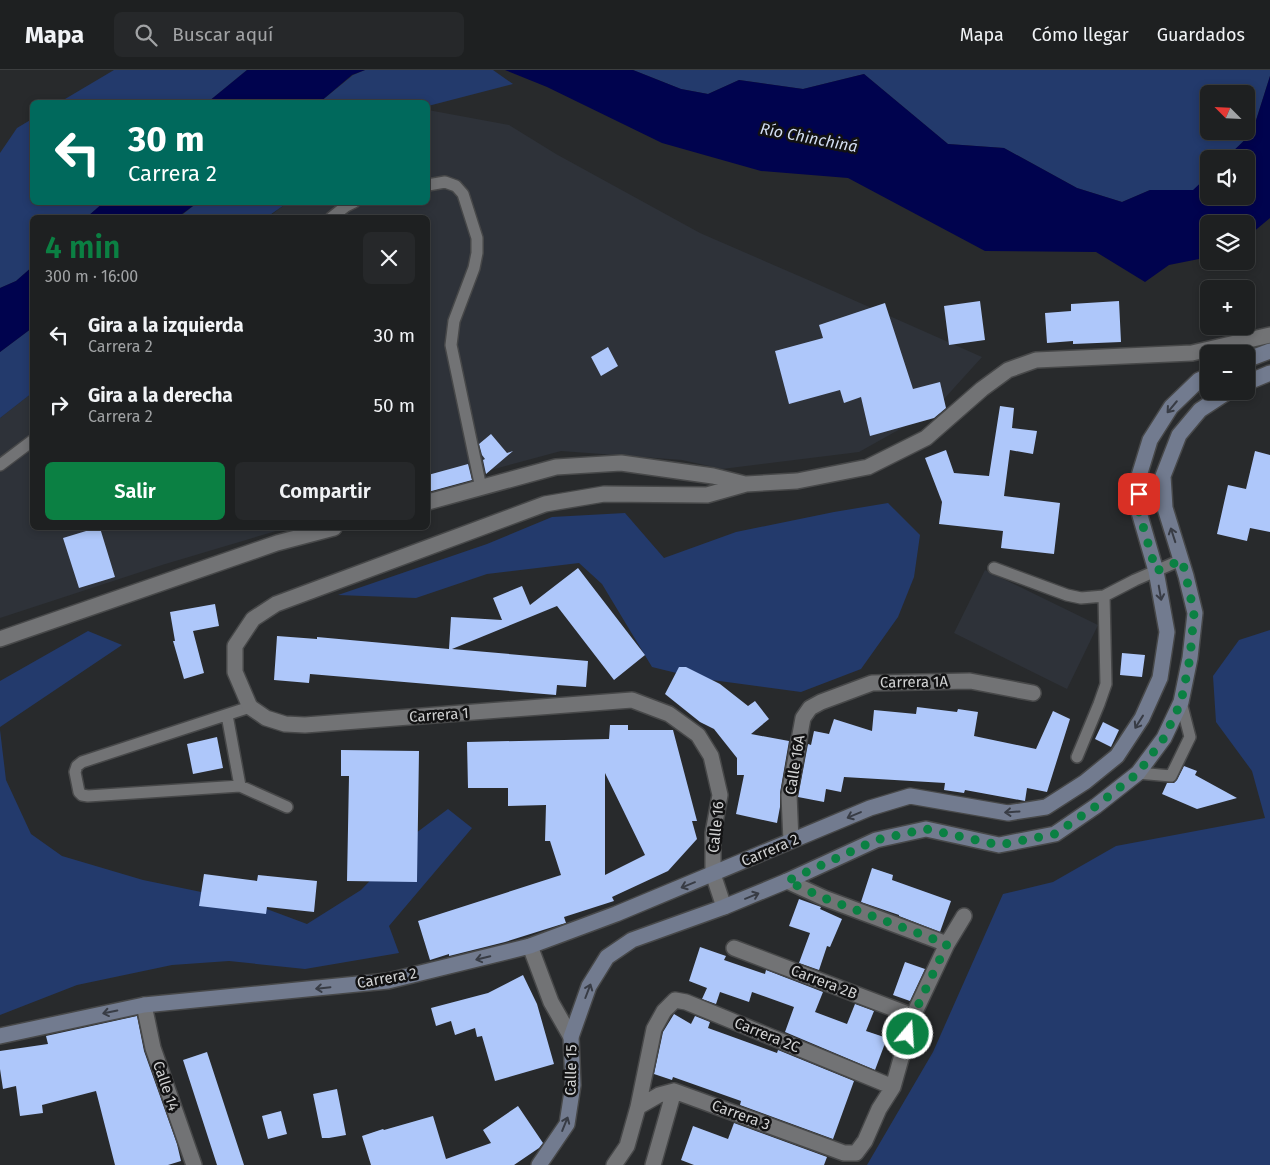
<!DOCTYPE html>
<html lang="es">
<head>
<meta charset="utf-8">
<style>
  :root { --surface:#1e2021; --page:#26282a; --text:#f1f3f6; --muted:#a1a3a5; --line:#3c3e3f; --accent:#0b8043 }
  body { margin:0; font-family:"Fira Sans",sans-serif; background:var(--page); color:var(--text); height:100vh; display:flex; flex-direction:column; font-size:19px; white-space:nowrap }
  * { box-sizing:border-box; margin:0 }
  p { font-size:16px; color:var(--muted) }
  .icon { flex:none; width:28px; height:28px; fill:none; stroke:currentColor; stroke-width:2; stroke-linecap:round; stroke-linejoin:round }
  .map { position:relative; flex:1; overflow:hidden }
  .sheet { position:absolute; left:30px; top:145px; width:400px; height:315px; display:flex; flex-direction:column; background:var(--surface); border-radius:8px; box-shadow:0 2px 8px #0003,0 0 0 1px var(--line) }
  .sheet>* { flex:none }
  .top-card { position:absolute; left:30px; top:30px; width:400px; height:105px; border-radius:8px; box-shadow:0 2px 8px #0003,0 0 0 1px var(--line); background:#00695c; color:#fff; overflow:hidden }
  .needle { width:32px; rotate:294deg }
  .buttons { position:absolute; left:1200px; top:15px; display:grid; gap:10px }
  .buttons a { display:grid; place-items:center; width:55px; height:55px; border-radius:8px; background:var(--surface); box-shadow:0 2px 8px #0003,0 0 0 1px var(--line); font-size:25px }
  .pin { position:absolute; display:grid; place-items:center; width:42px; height:42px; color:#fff; margin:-21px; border-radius:10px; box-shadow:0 2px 8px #0006 }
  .me { position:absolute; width:55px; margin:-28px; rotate:18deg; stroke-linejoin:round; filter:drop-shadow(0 0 4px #0008) }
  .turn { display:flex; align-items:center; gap:18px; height:105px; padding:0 15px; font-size:22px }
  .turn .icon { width:65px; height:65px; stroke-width:2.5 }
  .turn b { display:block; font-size:35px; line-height:42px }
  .round { display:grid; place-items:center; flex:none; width:52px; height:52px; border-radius:8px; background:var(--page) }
  .overview { display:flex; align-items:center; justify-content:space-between; height:85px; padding:0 15px }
  h1 { font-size:30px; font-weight:600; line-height:38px; color:var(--accent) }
  .primary-button { display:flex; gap:10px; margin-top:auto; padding:10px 15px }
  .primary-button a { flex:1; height:58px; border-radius:8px; background:var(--accent); color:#fff; font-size:20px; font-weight:600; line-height:58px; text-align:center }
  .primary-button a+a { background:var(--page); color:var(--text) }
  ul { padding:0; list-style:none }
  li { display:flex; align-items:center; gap:15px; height:70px; padding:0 15px }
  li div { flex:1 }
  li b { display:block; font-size:19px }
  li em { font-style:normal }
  header { display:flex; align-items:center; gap:30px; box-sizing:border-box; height:70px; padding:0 25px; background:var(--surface); border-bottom:1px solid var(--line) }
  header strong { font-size:24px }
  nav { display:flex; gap:28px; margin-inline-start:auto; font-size:18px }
  .search { width:350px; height:45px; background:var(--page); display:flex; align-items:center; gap:12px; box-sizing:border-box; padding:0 18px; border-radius:8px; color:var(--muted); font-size:19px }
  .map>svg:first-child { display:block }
  .built { fill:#2e3239 }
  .green { fill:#233a6c; fill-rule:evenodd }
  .water { fill:#00034e }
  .building { fill:#aec7fa; fill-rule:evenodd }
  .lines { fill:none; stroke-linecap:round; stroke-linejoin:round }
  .lane-casing { stroke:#474849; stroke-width:14 }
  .street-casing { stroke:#474849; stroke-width:18 }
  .secondary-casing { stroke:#474849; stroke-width:18 }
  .lane { stroke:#727375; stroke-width:11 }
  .street { stroke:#727375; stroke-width:15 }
  .secondary { stroke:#727b8f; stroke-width:15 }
  .oneway { stroke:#383c45 }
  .route { stroke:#0b8043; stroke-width:9; stroke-dasharray:0 16.2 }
  .labels { text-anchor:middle; stroke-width:5; stroke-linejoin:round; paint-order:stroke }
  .street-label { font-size:15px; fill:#d1d2d3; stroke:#121213 }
  .water-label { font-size:16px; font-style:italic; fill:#d3def3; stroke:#121213 }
</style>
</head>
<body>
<header>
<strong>Mapa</strong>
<div class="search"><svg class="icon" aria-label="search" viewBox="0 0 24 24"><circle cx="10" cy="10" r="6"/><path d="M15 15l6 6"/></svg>Buscar aquí</div>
<nav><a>Mapa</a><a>Cómo llegar</a><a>Guardados</a></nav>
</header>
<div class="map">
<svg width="1270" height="1095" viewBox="0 0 1270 1095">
  <rect width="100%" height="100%" fill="#282a2c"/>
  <!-- built -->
  <path class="built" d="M428,40L509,55L556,84L700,163L806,209L982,287L934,340L859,382L722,399L682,390L561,381L428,417V148H267L287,133L428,132Z
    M32,323V458H286L162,495L0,548V348Z
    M985,500L1098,555L1067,619L954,563Z"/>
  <!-- green -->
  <path class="green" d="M114,0H247L208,32H60Z
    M365,0H493L513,14L428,36V32H320L353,5Z
    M633,0H1270V6L1252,63L1225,89H1209V105L1194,120H1150L1122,132L1077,118L1004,78L948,74L864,4L803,19L739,10L708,24L681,19ZM1209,24H1246V61H1209Z
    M32,49V132L103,133L87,147L32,148V197L16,211L0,218V83L17,58Z
    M197,133H287L267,147L178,148Z
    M32,258V323L0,348V282Z
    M888,433L920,465L914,507L898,547L861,599L801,622L697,608L652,597L602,514L579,493L487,504L416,528L338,525L487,474L552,447L625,443L664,488L736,462L834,442Z
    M1270,560V1095H867L933,982L1003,824L1053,812L1116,776L1265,748L1252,701L1216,652L1213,606L1239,570Z
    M88,561L122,575L0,657V611Z
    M0,660L6,710L31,764L62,786L143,810L245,831L307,854L361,820L416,763L448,739L472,758L389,856L399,883L305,899L229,891L172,895L77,915L0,945Z"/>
  <!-- water -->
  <path class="water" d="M247,0H365L352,5L320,32H208Z
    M505,0H633L681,19L708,24L739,10L803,19L864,4L948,74L1004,78L1077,118L1122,132L1150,120H1193L1209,105V126H1246V89H1225L1252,63L1270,6V148L1246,168V154H1209V187L1169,195L1145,212L1096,182L985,181L848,108L761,101L662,73L547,17Z
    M103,133V132L197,133L178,147H87Z
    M32,197V258L0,282V218L16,211Z"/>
  <!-- building -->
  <path class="building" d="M980,231L985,270L949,275L944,236Z
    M1119,231L1121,272L1073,274V271L1047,273L1045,243L1071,241V234Z
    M885,233L913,319L940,312L946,338L934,348L870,366L861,327L844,333L840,320L789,334L775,281L823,268L819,255Z
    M608,277L618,296L601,306L591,287Z
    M1000,336L1014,338L1012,358L1037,361L1033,384L1010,380L1004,426L1060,433L1054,484L1001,478L1003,461L939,454L942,432L925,388L946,380L954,403L989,406Z
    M491,364L507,383L513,381L486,404L483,390L485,389L482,385L479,374Z
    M1255,381L1270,385V462L1250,458L1247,471L1217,464L1228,415L1246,419Z
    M468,394L472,410L428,422V405Z
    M96,458H100L115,507L79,518L63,468Z
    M578,498L645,585L614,610L557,536L452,579L588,591L586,617L557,615L556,625L310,604L309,613L274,610L277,566L317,569V567L449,579L451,547L502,550L493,528L522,516L530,535Z
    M215,534L219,556L193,561L204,603L184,609L173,571H175L170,542Z
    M1122,583L1145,585L1142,607L1120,605Z
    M679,597H686L720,614L748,636L755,631L769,649L751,664L789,671L780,723V737L777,753L736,744L744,705H737V688L714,659L700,652L665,624Z
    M917,637L957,642L958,639L978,642L974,666L1036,679L1053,641L1070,649L1047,722L1027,718L1025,731L965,720L964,723L944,720L945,713L844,707L841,722L826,719L824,732L798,727L808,674L811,675L814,661L829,664L834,649L872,661L874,640L916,644Z
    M1103,652L1119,660L1111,677L1095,669Z
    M610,655H628V660H673L697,751H692L697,769L668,801L612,827L614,831L564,847L566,853L559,855L505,872L449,886V884L430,890L418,851L561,805L550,771H545L546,735L508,736V718H468L467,672L609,669ZM605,703L645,785L605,805Z
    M217,667L223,698L193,704L187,674Z
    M341,680L419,681L417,812L347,811L349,706H341Z
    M1184,696L1197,701L1195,705L1237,728L1197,739L1162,724L1167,713H1174L1177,710Z
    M872,798L893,805L892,810L951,831L940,862L899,846V845L861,832Z
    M204,804L257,811L258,805L317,811L314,842L267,837L266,844L199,836Z
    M799,829L821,837L820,839L842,849L830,877L827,876L819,900L799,893L810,863L789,856Z
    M700,877L726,886L724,890L765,904L766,900L823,922L815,942L847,954L855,934L874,941L866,961L887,968L875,1000L785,962L794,937L752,922L749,932L720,922L716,934L702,929L707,918L689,911Z
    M905,892L925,899L910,931L893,925Z
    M523,905L537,934L554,994L495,1011L482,966L477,967L475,958L455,965L451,951L436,956L431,938L488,923Z
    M674,944L691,954L695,946L710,952L708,958L777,983L778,980L854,1011L833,1069L740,1035L741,1031L673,1007L672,1010L654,1004L663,962Z
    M137,946L144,981L177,1074L181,1091L168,1095H115L96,1021L42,1035L43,1043L20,1046L16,1016L3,1019L0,999V981L48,974L46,966Z
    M207,982L244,1095H217L183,990Z
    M337,1019L346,1065L329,1068H322L313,1024Z
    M518,1036L543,1073L539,1078L514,1095H371L362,1066L383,1059L384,1060L433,1046L446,1089L491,1073L483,1060Z
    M281,1041L287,1064L268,1069L262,1046Z
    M734,1053L827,1087L824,1095H694L681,1090L693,1056L728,1069Z"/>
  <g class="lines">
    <!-- lane casing -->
    <g class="lane-casing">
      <path id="lane" d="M428,115L445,112L456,116L463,124L477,168V183L474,198L454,251L451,275L481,418
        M331,148L346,136L354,132
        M0,395L32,371
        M994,498L1067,525L1081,528L1104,526L1106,614L1099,634L1077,687
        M1104,526L1135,510L1181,490
        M250,637L82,692L77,696L75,702L79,722L82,725L88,726L240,716L287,737
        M227,645L240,716
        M1138,703L1171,706L1190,667L1181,632"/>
    </g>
    <!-- street casing -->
    <g class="street-casing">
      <path id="street" d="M428,432L556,397L621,393L713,406L745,414
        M0,569L277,473L334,458
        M791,771L789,725L803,648L810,638L821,632L872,613L970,611L1033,623
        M787,811L824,828L947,874
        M724,837L713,804V763L720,725L711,686L698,665L669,644L632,630L305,655L285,654L266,648L250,637L235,602V576L253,549L276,534L545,434L604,424L707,425L746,414L797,411L868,397L926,368L982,319L1008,300L1036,290L1192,283L1270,265
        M530,876L551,932L571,967
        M734,878L913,946
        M144,935L153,978L194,1095
        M638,1037L659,1025L674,1021L844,1083H856L865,1071L879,1039L893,1017L913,946L947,874L964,846
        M614,1095L627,1076L638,1037L654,959L664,941L675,930L686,932L893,1017
        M653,1095L674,1021"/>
    </g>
    <!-- secondary casing -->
    <g class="secondary-casing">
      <path id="secondary" d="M1246,290L1270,281
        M1246,313L1270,303
        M0,966L144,935L388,911L530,876L616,844L870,738L910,726L1008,743L1046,737L1085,712L1117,686L1142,648L1160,608L1167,562L1156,501L1139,442V406L1150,370L1171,337L1199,310L1209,306
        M539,1095L567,1054L573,1015L571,967L589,916L607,887L632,870L724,837L787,811L876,770L926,759L999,775L1055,764L1096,736L1138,703L1164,668L1181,632L1190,588L1195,543L1186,506L1165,438L1163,406L1179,365L1200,340L1229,321"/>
    </g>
    <!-- lane -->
    <use href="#lane" class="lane"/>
    <!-- street -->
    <use href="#street" class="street"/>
    <!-- secondary -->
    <use href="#secondary" class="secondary"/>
  </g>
  <!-- one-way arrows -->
  <defs><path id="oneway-shaft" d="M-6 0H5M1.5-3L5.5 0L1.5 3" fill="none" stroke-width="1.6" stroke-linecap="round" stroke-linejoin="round" transform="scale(1.25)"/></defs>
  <g class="oneway">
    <use href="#oneway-shaft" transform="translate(1172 337) rotate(130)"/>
    <use href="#oneway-shaft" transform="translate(1173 465) rotate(-108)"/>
    <use href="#oneway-shaft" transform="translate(1160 523) rotate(80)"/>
    <use href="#oneway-shaft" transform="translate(1139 652) rotate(122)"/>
    <use href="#oneway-shaft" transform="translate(1012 742) rotate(176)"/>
    <use href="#oneway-shaft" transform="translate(854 745) rotate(157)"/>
    <use href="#oneway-shaft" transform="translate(688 815) rotate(158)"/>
    <use href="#oneway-shaft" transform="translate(752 826) rotate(-22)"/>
    <use href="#oneway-shaft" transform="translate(483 888) rotate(166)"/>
    <use href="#oneway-shaft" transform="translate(323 918) rotate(174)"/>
    <use href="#oneway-shaft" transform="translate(588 921) rotate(-69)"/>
    <use href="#oneway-shaft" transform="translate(110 942) rotate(168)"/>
    <use href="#oneway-shaft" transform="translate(565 1054) rotate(-68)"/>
  </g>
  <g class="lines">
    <!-- route -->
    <path class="route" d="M908,964L913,946L947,874L824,828L787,811L876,770L926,759L999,775L1055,764L1096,736L1138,703L1164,668L1181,632L1190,588L1194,543L1186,506L1182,490L1156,501L1139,442V424"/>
  </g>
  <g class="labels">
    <!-- street labels -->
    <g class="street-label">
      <text transform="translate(914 612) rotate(-1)" y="5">Carrera 1A</text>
      <text transform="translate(439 645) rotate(-4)" y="5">Carrera 1</text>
      <text transform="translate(795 695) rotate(-81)" y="5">Calle 16A</text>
      <text transform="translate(716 757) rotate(-84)" y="5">Calle 16</text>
      <text transform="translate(770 780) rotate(-23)" y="5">Carrera 2</text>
      <text transform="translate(387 908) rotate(-10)" y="5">Carrera 2</text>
      <text transform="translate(824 912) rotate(21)" y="5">Carrera 2B</text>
      <text transform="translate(767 965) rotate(22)" y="5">Carrera 2C</text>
      <text transform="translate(571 1000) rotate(-89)" y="5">Calle 15</text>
      <text transform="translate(166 1016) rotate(71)" y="5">Calle 14</text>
      <text transform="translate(741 1045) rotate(20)" y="5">Carrera 3</text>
    </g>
    <!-- water labels -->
    <g class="water-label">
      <text transform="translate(809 67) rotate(11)" y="6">Río Chinchiná</text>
    </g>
  </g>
</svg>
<div class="buttons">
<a><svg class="needle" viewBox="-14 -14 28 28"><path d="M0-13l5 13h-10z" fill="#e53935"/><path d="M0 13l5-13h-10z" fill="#a1a3a5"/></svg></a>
<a><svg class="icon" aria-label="sound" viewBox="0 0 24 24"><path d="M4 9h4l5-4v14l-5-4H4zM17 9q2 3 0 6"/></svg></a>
<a><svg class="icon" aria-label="layers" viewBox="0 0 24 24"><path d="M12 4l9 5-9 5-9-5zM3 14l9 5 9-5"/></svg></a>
<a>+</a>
<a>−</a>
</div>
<div class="pin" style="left:1139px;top:424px;background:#d93025"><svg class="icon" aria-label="arrive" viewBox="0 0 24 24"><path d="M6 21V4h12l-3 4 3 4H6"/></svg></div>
<svg class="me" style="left:908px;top:964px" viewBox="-20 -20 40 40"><circle r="17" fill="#0b8043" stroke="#fff" stroke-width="3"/><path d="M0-11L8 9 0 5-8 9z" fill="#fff"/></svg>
<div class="top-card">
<div class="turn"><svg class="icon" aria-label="left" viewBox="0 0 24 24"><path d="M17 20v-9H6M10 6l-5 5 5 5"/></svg><div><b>30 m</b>Carrera 2</div></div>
</div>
<section class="sheet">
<div class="overview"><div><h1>4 min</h1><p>300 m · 16:00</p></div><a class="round"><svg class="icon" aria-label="close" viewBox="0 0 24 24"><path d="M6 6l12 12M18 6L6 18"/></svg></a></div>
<ul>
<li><svg class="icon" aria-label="left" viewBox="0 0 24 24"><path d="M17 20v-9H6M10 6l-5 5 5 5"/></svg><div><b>Gira a la izquierda</b><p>Carrera 2</p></div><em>30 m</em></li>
<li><svg class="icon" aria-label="right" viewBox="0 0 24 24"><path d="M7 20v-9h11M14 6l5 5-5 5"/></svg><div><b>Gira a la derecha</b><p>Carrera 2</p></div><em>50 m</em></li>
</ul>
<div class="primary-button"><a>Salir</a><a>Compartir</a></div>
</section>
</div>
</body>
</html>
